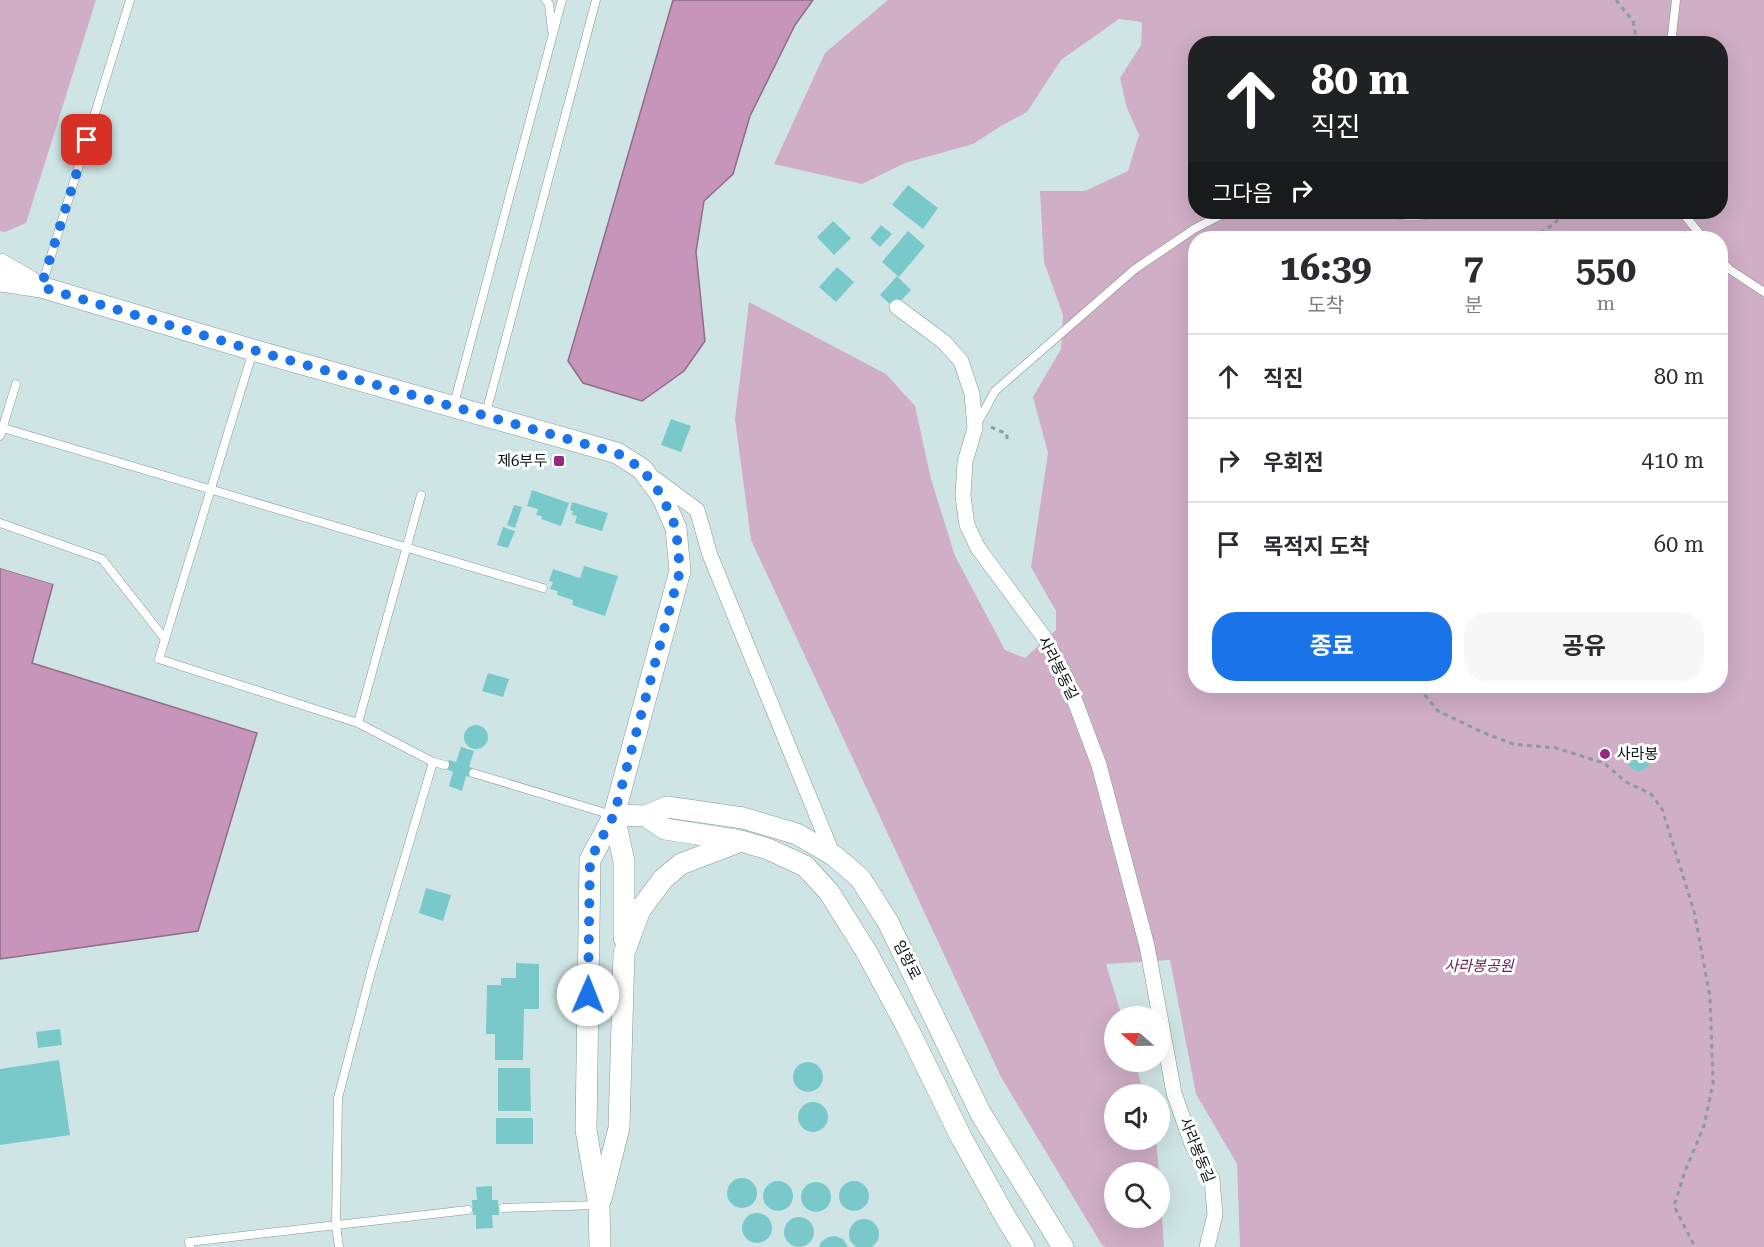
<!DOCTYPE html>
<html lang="ko">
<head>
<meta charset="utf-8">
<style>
  :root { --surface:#fff; --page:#f7f7f7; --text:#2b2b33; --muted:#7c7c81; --line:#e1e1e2; --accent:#1a73e8 }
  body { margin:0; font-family:"Roboto Serif","Noto Sans KR",serif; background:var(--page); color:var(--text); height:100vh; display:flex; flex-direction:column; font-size:22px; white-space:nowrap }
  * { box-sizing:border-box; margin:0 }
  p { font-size:20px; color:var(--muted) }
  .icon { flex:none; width:33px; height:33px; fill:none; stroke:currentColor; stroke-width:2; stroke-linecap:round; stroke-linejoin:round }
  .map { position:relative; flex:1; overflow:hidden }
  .side { position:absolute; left:1188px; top:231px; width:540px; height:462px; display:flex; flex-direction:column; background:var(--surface); border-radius:24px; box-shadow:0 6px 24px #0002 }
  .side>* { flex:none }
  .hud { position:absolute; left:1188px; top:36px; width:540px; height:183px; border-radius:24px; box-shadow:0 6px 24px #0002; background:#202124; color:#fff; overflow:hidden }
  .needle { width:39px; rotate:290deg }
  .buttons { position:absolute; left:1104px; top:1006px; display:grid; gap:12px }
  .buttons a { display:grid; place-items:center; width:66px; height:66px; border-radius:50%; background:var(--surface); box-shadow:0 6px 24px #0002; font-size:30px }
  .pin { position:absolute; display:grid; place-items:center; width:51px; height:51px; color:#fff; margin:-26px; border-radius:12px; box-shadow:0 3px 9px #0006 }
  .me { position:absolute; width:66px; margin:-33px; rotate:1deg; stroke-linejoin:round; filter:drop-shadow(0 0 4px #0008) }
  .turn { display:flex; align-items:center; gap:21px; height:126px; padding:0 24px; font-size:27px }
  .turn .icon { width:78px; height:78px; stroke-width:2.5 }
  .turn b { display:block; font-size:42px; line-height:51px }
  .then { display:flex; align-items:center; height:57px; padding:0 24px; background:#0003; gap:12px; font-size:22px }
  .eta { display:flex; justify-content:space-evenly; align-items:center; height:102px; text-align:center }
  .eta b { font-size:36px; font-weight:700; line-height:42px }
  .cta { display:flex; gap:12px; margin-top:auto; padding:12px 24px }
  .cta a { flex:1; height:69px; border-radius:24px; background:var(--accent); color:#fff; font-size:24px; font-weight:700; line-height:69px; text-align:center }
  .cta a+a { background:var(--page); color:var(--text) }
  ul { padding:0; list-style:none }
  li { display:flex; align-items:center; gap:18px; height:84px; padding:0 24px; border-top:2px solid var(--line) }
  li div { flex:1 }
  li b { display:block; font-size:22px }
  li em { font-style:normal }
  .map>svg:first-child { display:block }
  .green { fill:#d0aec6; fill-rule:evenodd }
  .water { fill:#c895ba; stroke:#8f6e88; stroke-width:1.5 }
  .pier { fill:#cfe5e5 }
  .building { fill:#79c9cb }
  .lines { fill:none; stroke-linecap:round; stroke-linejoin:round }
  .lane-casing { stroke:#829797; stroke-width:9 }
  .street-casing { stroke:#829797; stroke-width:16 }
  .secondary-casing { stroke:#829797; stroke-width:22 }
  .path { stroke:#8b9c9c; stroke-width:3; stroke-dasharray:4.5 4.5; stroke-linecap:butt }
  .lane { stroke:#fff; stroke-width:8 }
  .street { stroke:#fff; stroke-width:15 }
  .secondary { stroke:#fff; stroke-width:21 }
  .route { stroke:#1a73e8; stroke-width:10; stroke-dasharray:0 18 }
  .poi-dot { fill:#982684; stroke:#fff; stroke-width:2 }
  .labels { text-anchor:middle; stroke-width:6; stroke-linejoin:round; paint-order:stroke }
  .poi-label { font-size:15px; fill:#0a1212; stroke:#fff; text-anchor:end }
  .street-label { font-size:15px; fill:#0a1212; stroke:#fff }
  .park-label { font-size:15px; font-style:italic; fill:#632656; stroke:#fff }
</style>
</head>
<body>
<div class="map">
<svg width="1764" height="1247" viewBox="0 0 1764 1247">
  <rect width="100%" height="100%" fill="#cfe5e5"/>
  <!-- green -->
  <path class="green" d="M0,0H96L26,223L5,232L0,231Z
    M888,0H1764V1247H1240L1237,1164L1196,1094L1170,960L1106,964L1122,1017H1114V1062H1135L1144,1095H1114V1140H1156L1159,1173H1114V1218H1160V1185L1164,1247H1106L1102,1245L1001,1077L751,540L735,419L749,302L886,374L915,406L931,479L955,556L1005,650L1025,658L1056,630V611L1031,567L1048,453L1033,397L1061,349L1063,315L1044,262L1040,191H1085L1128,171L1139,135L1127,108L1120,78L1141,45L1142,22L1119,19L1061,60L1027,112L1001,126L973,144L905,163L862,184L774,164L825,53ZM1196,44H1720V212H1196ZM1196,238H1720V686H1196Z"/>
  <!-- water -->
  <path class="water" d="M673,0H813L795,25L750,116L733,174L704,201L696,252L705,341L684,371L642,401L583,383L568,361Z
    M0,568L53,584L32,663L257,733L198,931L0,959Z"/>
  <!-- pier -->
  <path class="pier" d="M1,565L54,581L53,584L0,568Z"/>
  <!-- building -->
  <path class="building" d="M908,185L938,208L923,229L892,205Z
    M833,221L851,238L834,255L817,237Z
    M881,225L892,234L880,247L870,238Z
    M908,231L925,246L899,277L882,262Z
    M837,267L854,282L836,302L819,287Z
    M897,276L911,290L894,308L880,295Z
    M671,419L691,426L681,452L661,445Z
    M532,490L569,503L561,526L541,519L542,516L536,515L538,509L527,506Z
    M572,502L608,513L602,531L575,523L577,516L572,515L573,511L570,510Z
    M514,505L522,507L515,528L507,525Z
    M503,527L515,531L508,548L497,545Z
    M584,566L618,576L605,616L572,605L573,600L557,595L558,591L550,589L553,582L549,581L553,569L580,578Z
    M488,673L509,679L503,697L482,691Z
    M464 737a12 12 0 1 1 24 0a12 12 0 1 1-24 0Z
    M461,747L474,751L469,767L472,768L469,777L466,776L462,791L449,786L453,772L446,769L449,760L456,762Z
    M1628 760a11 11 0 1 1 22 0a11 11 0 1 1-22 0Z
    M426,888L451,895L443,921L419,913Z
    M516,963L539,964V1009H524L523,1060H495V1034H486L487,985H501V978H516Z
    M60,1029L62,1045L38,1048L36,1032Z
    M59,1060L70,1135L0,1145V1069Z
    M793 1077a15 15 0 1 1 30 0a15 15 0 1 1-30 0Z
    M498,1068H530L531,1111H498Z
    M798 1117a15 15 0 1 1 30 0a15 15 0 1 1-30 0Z
    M496,1118H533V1144H496Z
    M727 1193a15 15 0 1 1 30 0a15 15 0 1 1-30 0Z
    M763 1196a15 15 0 1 1 30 0a15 15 0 1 1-30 0Z
    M839 1196a15 15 0 1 1 30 0a15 15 0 1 1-30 0Z
    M801 1197a15 15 0 1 1 30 0a15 15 0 1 1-30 0Z
    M492,1186V1200H498L499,1215H492L493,1228L476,1229V1215H473L472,1200H477L476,1187Z
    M742 1228a15 15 0 1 1 30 0a15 15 0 1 1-30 0Z
    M784 1232a15 15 0 1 1 30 0a15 15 0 1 1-30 0Z
    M849 1234a15 15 0 1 1 30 0a15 15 0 1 1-30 0Z
    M835,1236L843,1239L848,1247H819L821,1242L828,1237Z"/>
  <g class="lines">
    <!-- lane casing -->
    <g class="lane-casing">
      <path id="lane" d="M546,0L549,4L552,30
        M1671,44L1676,0
        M1382,212C1402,216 1421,218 1441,212
        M1682,212L1703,238
        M1720,259L1729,269L1764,292
        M42,285L130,0
        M253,351L159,659L358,723L433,762L445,765
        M454,404L562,0
        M486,413L596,0
        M977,424L995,391L1135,269L1194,229L1227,212
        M0,427L543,588
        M0,436L16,384
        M0,523L102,559L165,639
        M358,723L421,495
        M473,773L612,815
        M503,1208L598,1205
        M190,1247L189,1242L468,1210
        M339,1247L336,1225L338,1098L371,972L433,762"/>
    </g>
    <!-- street casing -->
    <g class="street-casing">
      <path id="street" d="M897,307L944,342L961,361L972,394L975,428L965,462L963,496L967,525L978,548L1046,640L1067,680L1099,765L1147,946L1174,1093L1192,1144L1212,1179L1215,1215L1207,1247
        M655,479L697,510L710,555L833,855"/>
    </g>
    <!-- secondary casing -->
    <g class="secondary-casing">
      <path id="secondary" d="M0,264L30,281
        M0,281L41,287L253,350L617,453L642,469L662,496L676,528L680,571L614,815L590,860L586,1130L599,1205L600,1247
        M614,815L646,816L667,807L743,818L797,834L833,855L860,878L888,922L981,1114L1063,1247
        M614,815L624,862V938
        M646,816L665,829L736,840
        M601,1199L619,1128L624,953L640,910L663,879L681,864L741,841L768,849L805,866L829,892L866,951L908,1029L961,1137L1006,1218L1024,1247"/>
    </g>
    <!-- path -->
    <path class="path" d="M1616,0L1633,21L1637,44
      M1533,238L1554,224L1564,212
      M991,427L1007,434V439
      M1423,686L1425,695L1438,711L1482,732L1513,744L1556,748L1604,763L1626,782L1651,794L1662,809L1694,911L1710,997L1713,1083L1704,1126L1685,1171L1674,1206L1695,1247"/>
    <!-- lane -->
    <use href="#lane" class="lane"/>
    <!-- street -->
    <use href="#street" class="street"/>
    <!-- secondary -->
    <use href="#secondary" class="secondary"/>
  </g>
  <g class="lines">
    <!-- route -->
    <path class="route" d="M87,140L41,287L253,350L617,453L642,469L662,496L676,528L680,571L614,815L590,860L588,995"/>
  </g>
  <!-- markers -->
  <g class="poi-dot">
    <rect x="553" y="455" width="12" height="12" rx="3"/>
    <circle cx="1605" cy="754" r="6"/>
  </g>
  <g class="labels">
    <!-- poi labels -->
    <g class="poi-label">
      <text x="547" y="466">제6부두</text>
      <text x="1617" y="759" text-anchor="start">사라봉</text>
    </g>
    <!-- street labels -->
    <g class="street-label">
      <text transform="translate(1058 668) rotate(63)" y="5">사라봉동길</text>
      <text transform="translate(907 960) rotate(63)" y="5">임항로</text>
      <text transform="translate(1197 1150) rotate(68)" y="5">사라봉동길</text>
    </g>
    <!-- park labels -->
    <g class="park-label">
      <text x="1479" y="971">사라봉공원</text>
    </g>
  </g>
</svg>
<div class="buttons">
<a><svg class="needle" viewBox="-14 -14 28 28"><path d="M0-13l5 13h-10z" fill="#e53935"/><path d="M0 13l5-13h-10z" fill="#7c7c81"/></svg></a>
<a><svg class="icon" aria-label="sound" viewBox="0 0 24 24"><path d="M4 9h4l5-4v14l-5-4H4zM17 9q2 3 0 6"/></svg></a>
<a><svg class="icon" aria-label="search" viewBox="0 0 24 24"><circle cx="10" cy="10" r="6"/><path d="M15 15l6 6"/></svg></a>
</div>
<div class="pin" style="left:87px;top:140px;background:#d93025"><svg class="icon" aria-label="arrive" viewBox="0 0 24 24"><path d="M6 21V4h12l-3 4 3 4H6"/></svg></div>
<svg class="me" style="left:588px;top:995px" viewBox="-20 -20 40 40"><circle r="19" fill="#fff"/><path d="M0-13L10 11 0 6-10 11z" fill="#1a73e8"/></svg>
<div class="hud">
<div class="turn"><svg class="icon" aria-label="ahead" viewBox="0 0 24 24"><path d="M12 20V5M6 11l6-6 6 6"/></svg><div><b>80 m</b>직진</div></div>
<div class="then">그다음<svg class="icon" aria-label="right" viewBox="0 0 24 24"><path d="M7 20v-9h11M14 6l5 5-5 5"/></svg></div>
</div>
<section class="side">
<div class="eta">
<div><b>16:39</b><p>도착</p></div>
<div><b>7</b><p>분</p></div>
<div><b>550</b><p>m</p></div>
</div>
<ul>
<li><svg class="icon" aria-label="ahead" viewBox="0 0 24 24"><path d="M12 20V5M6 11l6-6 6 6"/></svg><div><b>직진</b></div><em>80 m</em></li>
<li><svg class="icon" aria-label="right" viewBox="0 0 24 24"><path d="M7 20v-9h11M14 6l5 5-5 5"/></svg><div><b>우회전</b></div><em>410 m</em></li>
<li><svg class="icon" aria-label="arrive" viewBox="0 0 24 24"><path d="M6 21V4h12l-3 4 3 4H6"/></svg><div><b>목적지 도착</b></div><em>60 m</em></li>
</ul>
<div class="cta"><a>종료</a><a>공유</a></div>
</section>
</div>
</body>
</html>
